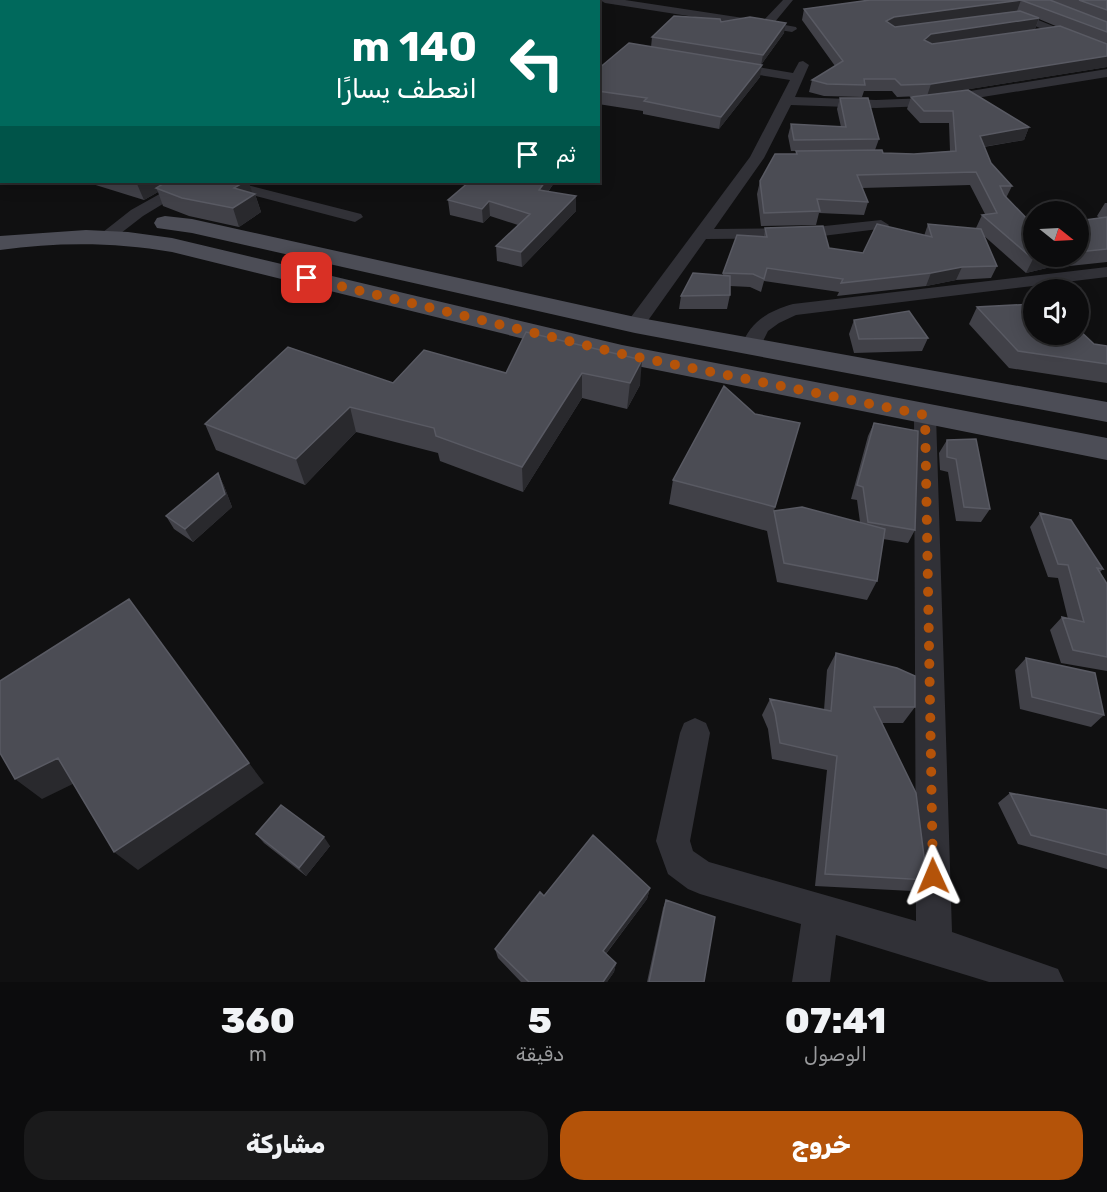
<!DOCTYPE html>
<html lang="ar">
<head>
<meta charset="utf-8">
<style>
  :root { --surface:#0c0c0d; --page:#1a1a1b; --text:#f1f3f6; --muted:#9a9b9d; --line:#2c2c2e; --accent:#b45309 }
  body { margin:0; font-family:Rubik,"Noto Naskh Arabic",sans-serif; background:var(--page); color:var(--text); direction:rtl; height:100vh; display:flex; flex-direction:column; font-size:22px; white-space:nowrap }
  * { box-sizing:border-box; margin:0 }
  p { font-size:20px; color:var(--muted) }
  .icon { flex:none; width:33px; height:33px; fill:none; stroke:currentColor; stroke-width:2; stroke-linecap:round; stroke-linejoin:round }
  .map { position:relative; height:982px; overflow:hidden; direction:ltr }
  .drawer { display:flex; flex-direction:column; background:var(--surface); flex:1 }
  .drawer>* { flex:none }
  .top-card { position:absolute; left:0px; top:0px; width:600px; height:183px; box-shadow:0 3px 15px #0003,0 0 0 2px var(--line); direction:rtl; background:#00695c; color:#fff; overflow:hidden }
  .needle { width:39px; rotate:108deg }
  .fabs { position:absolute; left:1023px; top:201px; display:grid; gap:12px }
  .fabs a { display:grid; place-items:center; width:66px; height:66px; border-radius:50%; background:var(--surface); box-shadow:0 3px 15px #0003,0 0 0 2px var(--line); font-size:30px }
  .pin { position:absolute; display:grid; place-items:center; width:51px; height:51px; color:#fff; margin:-26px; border-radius:12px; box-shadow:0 3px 9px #0006 }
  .me { position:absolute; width:66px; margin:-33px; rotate:359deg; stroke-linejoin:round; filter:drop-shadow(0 0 4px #0008) }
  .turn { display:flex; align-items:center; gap:21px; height:126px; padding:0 24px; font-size:27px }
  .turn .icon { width:78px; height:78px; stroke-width:2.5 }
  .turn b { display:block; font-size:42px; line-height:51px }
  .then { display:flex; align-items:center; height:57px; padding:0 24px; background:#0003; gap:12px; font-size:22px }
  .eta { display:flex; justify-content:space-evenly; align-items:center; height:102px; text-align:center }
  .eta b { font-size:36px; font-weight:800; line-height:42px }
  .action { display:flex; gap:12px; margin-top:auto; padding:12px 24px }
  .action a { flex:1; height:69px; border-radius:24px; background:var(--accent); color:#fff; font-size:24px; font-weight:800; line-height:69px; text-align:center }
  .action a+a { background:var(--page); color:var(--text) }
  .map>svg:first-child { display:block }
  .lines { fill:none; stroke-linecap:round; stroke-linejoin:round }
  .street { fill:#313137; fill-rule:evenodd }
  .primary { fill:#4c4d56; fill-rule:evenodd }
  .wall { fill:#414148; fill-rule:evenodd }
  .shaded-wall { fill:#29292d }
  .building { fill:#4b4c54; stroke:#595a63; stroke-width:1.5 }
  .route { stroke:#b45309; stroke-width:10; stroke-dasharray:0 18 }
</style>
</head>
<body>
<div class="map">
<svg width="1107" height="982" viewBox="0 0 1107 982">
  <rect width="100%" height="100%" fill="#101011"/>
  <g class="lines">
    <!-- street -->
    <path class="street" d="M137,0H150L136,2Z
      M497,0H508L496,2Z
      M600,0H625L763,21L783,0H793L774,23L796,27L797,29L792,32L605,3Z
      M1006,13L1026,15L1107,48V55L1020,20L1002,18L1001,16Z
      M0,49H2L0,56Z
      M803,61L809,65L795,97L876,100L927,98L1107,69V77L927,106L876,108L791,105L764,158L714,229L806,228L881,220L889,225L887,228L806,238L706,239L642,329H628L625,325L628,321L750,157L790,80L729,70L723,66L729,62L793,73L799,62Z
      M0,120H2V129H0Z
      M181,182H199L143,216L112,240L106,241L98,236L131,210Z
      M211,182H235L361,214L363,217L355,222L214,185Z
      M1107,267V277L796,315L779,323L768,331L758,351H744L741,347C750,322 768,311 793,304Z
      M925,408L933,410L936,415L952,932L1058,969L1064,982H989L836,935L830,982H792L801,924L700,894L688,889L668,874L656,841L680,733L684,723L695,718L706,723L710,733L690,841L693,851L709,862L916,921L914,415L917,410Z"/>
    <!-- primary -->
    <path class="primary" d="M165,216L192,219L635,317L1107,402V422L635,333L192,233L157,228L154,223L157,218Z
      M86,230L128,232L172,238L622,345L1107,438V460L622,363L172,252C114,242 58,242 0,250V236Z"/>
  </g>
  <!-- wall -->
  <path class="wall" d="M870,0H1107V67L938,94L1029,127L1024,140L984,147L991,163L1012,186L1006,198L1034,256H1078V221L1099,218L1097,216L1105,203H1107V262L1060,267L1059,265L1026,273L983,235L997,266L991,278L956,280L926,286L837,296L839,292L764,281L761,292L750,287L730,286V295L727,309H679L681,296L723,275V273L764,236L765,228L829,248L863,253L924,236L928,224L977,229L976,228L982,215L985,214L970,185L862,188L868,202L864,215L819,213L816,225L761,226L757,194L760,181L796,154V151H791L788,136L791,124L841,127L837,109L840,98L879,139L875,150L883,153L914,154L950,151L949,123H920L907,109L911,97L920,96L897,97L892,91H864L862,97L824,96L809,92L812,80L835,66L802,20L804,9ZM1039,19L1058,27L953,41L1035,29Z
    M721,22L784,33L761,65L760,77L719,129L643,114V111L598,104V69L651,47L652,37Z
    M86,182H249L252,193L255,194L261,212L239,227L189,216L163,206L158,192L144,200Z
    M554,183L548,192L576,211L522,267L497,261L496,246L518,225L490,216L483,223L450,215L448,200Z
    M977,307L1034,334L1107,346V383L1009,368L969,324Z
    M854,320L928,338L922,351L854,353L849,334Z
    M526,332L640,385L627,409L582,398L523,492L440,461L438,453L356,432L305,485L216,450L205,424L393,383L506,373Z
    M755,414L800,423L774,511L860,522L857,500L851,499L868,436L874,423L915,530L908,543L883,539L877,581L867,600L777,582L767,531L669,504L673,480Z
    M947,440L990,509L981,522L956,521L948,472L940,470L939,453Z
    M218,473L224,486L232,507L193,542L174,529L166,516Z
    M1040,513L1103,569L1100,572L1107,584V671L1061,663L1050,630L1062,617L1068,619L1058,578L1048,577L1030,527Z
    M836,653L915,707L903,723H882L927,880L912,891L815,886L827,770L772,759L768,729L762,715L770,699L824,710L827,670Z
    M1026,658L1104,715L1091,727L1020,709L1015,670Z
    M1010,793L1107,810V869L1018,844L998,803Z
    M256,834L330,846L306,876L264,843Z
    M650,888L647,899L606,954L616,963L614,972L607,982H521L498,958L495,949L544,896Z
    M666,900L704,982H647L663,908Z"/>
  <!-- shaded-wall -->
  <path class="shaded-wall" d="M1021,0L1017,11L891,28L886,21L894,17Z
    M1039,18L1035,29L928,45L924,40L931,34Z
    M786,23L784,33L761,65L763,55Z
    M1107,56V67L927,96L931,84Z
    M762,65L760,77L719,129L721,117Z
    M1029,127L1024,140L975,148L980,136Z
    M141,182H177L156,188L158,192L144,200L137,184Z
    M244,182H249L253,195L255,194L261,212L239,227L233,208L234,188Z
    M545,182H554V183L539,204V190Z
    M576,196V211L522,267L521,252Z
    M489,201L490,216L483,223L482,209Z
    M1046,256H1064L1059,265L1026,273L1033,259Z
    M962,267L956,280L926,286L931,273Z
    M642,360L640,385L627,409L630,383Z
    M582,373V398L523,492L522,467Z
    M350,407L356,432L305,485L296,459Z
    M218,473L224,486L232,507L193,542L185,529Z
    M58,758L83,779L42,799L15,779Z
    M249,763L264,783L138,870L114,852Z
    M324,837L330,846L306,876L299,868Z
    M650,888L647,899L601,960L603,951Z
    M616,963L614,972L607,982H603Z"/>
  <!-- building -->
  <path class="building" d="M164,0H220L222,1L219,2H160Z
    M870,0H1050L1107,22V32L1021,0L894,17L886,21L895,27L1020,11L1039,18L931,34L924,40L932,44L1060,26L1107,44V56L931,84L901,85L895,79H864L865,85L827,84L812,80L843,61L804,9Z
    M1079,0H1107V10Z
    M674,16L720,19L721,22L750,17L786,23L763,55L652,37Z
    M629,43L762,65L721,117L644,101L647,98L598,91V69Z
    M968,90L1029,127L980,136L991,163L1012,186H1000L1004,195L1034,226V256H1046L1033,259L982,215L997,213L976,172L857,175L868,202L817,199L820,211L764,213L760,181L775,154H797L796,151L882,150L883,153L914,154L956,151L953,111H924L911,97Z
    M840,98H868L879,139L794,140L791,124L846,127Z
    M166,182H244L234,188L255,194L233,208L182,198L156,188Z
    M469,182H545L539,190L576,196L521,252L496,246L530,214L489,201L482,209L448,200Z
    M1107,217V249L1078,252V221Z
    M877,224L932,237L928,224L981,229L997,266L962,267L931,273L841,283L843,279L767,268L764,279L753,274L723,273L737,235L767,237L765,228L823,226L829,248L863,253Z
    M693,273L730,276V295L681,296Z
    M1034,304V334H1078V329L1094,344L1107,346V364L1018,351L977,307Z
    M909,311L928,338L859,339L854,320Z
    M526,332L642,360L630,383L582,373L522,467L436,436L434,428L350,407L296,459L205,424L288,347L393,383L424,350L506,373Z
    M724,386L755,414L800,423L775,507L673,480Z
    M874,423L918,431L915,530L868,522L863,487L857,485Z
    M976,439L990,509L964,507L956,459L947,457V440Z
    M218,473L225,494L185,529L166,516Z
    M802,507L885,529L877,581L784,563L774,511Z
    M1040,513L1071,520L1103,569L1097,568L1107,584V657L1073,650L1062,617L1084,622L1068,565L1058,564Z
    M129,599L249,763L114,852L58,758L15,779L0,753V681Z
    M836,653L897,668L915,676V707H874L916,793L927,880L825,874L837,756L780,743L775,713L770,699L831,711Z
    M1026,658L1095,673L1104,715L1032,697Z
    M1010,793L1107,810V855L1031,835Z
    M281,805L324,837L299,868L256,834Z
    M593,835L650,888L603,951L616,963L603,982H529L495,949L540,892L544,896Z
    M666,900L715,917L704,982H649Z"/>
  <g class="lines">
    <!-- route -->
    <path class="route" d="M307,278L622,354L925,415L933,876"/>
  </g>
</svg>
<div class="fabs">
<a><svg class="needle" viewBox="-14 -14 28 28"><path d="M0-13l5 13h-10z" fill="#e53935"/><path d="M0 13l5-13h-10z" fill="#9a9b9d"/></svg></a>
<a><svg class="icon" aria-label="sound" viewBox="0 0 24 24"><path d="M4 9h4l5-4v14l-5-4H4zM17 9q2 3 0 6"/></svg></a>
</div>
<div class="pin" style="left:307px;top:278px;background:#d93025"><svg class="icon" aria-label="arrive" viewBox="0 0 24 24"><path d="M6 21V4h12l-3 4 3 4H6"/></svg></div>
<svg class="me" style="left:933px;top:876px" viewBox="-20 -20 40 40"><path d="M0-17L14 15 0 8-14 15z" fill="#b45309" stroke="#fff" stroke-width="4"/></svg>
<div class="top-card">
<div class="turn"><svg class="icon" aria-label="left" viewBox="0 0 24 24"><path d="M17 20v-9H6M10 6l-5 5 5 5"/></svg><div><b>140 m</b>انعطف يسارًا</div></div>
<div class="then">ثم<svg class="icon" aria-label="arrive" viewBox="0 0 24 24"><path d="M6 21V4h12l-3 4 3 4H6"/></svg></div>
</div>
</div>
<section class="drawer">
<div class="eta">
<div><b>07:41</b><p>الوصول</p></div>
<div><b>5</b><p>دقيقة</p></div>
<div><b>360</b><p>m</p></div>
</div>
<div class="action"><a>خروج</a><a>مشاركة</a></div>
</section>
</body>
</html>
